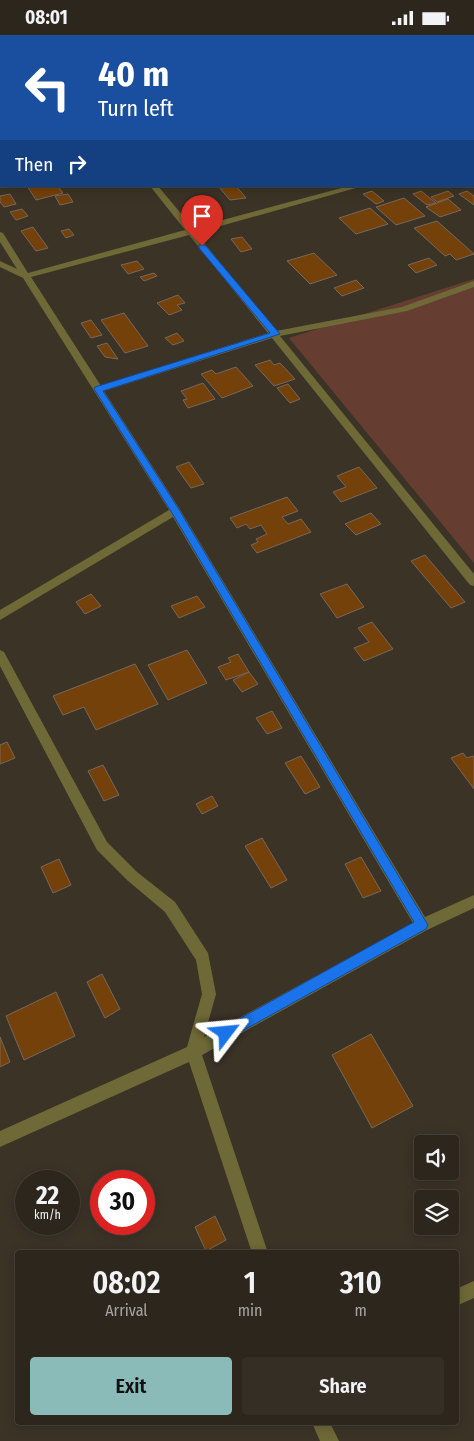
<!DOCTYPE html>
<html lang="en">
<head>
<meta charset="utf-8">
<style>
  :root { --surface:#2c261c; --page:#342e25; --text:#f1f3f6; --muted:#a6a5a3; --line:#48433b; --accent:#8bbbb9 }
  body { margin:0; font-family:"Fira Sans Condensed",sans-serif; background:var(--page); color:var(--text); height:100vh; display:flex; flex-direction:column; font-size:19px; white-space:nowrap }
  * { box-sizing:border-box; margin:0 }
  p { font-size:16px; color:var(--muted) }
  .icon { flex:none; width:28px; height:28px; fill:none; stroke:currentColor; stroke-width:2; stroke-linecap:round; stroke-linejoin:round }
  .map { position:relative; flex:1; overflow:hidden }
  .details { position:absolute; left:15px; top:1215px; width:444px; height:175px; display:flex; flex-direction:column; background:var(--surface); border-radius:5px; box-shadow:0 2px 12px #0003,0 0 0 1px var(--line) }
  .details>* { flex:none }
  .top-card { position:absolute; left:0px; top:0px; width:475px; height:152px; box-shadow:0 2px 12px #0003,0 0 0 1px var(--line); background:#1a4fa0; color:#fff; overflow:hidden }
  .tools { position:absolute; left:414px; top:1100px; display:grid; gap:10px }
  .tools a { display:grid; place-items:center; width:45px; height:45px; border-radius:5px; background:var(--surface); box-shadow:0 2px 12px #0003,0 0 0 1px var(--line); font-size:25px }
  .speed { position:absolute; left:15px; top:1135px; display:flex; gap:10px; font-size:25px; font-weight:700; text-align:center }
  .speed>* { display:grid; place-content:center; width:65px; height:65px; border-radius:50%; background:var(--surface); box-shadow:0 2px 12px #0003,0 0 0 1px var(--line); line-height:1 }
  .speed small { font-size:12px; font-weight:400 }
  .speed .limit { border:8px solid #d22; background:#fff; color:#111 }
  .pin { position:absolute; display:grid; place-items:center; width:42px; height:42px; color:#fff; margin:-51px -21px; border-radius:50% 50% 50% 0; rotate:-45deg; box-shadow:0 0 5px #0007 }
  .pin .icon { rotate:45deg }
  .me { position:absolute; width:55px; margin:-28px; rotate:61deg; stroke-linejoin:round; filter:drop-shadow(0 0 4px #0008) }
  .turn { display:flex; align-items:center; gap:18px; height:105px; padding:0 15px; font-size:22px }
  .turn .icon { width:65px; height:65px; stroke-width:2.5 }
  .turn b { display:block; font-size:35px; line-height:42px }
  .then { display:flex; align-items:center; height:48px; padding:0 15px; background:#0003; gap:10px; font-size:19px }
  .eta { display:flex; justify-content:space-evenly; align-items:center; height:85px; text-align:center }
  .eta b { font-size:30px; font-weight:600; line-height:35px }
  .action { display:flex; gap:10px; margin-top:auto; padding:10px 15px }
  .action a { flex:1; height:58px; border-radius:5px; background:var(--accent); color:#111; font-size:20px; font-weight:600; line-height:58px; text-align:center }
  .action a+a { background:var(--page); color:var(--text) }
  .status { display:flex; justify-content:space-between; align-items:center; height:35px; padding:0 25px; background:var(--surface); direction:ltr }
  .status svg { height:14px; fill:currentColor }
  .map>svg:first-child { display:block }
  .green { fill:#653e31 }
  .building { fill:#74410a; stroke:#76685d }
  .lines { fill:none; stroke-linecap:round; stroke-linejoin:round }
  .minor { fill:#6f6937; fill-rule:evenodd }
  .route { fill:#1a73e8; stroke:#114b97 }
</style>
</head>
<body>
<div class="status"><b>08:01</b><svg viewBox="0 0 49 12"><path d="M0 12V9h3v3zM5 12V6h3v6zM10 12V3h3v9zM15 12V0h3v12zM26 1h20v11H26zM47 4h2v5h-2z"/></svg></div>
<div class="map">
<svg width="474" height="1406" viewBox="0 0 474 1406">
  <rect width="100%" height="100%" fill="#3b3326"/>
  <!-- green -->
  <path class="green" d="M474,244V528L289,303Z"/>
  <!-- building -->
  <path class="building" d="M27,151H58L63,158L36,165Z
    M218,151H236L246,163L230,165Z
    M372,156L384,166L376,169L363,159Z
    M421,156L436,168L427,170L413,159Z
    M448,156L454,161L437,167L431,162Z
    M467,156L474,161V170L459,159Z
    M10,159L16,169L4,172L0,167V161Z
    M68,159L73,167L60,170L55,161Z
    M404,163L425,181L396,190L376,172Z
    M448,164L461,175L440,182L426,172Z
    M370,173L388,189L356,199L339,183Z
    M22,174L28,181L16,185L10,177Z
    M437,186L474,219L456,225L450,219L445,221L414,193Z
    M33,192L48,213L36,216L21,196Z
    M69,194L74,200L66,203L61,196Z
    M242,202L252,214L241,217L231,204Z
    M314,218L337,240L310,249L287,226Z
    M429,223L437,230L416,238L408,230Z
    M137,226L144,234L128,239L121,230Z
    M154,238L157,241L144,246L140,242Z
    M356,245L364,253L342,261L334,253Z
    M178,260L185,268L177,270L182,275L169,280L157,268Z
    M124,278L148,311L125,318L101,285Z
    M91,285L102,300L91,303L81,288Z
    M177,298L184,306L173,310L165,303Z
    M107,308L118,324L105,322L97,311Z
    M270,325L274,330L280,328L295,344L274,351L255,330Z
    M236,332L253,351L222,363L201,339L212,335L216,339Z
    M203,348L215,364L188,373L183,365L187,364L181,356Z
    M288,349L300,364L290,368L277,353Z
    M189,427L204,449L191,453L176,432Z
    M359,432L377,453L341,467L333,457L346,452L337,441Z
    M287,462L298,476L282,482L288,489L301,484L311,497L257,518L251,510L258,507L256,504L267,499L261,490L250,494L246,489L237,493L230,483Z
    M371,478L381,489L356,500L345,489Z
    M425,520L465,567L451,573L411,526Z
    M347,549L364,572L337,583L320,559Z
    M91,559L101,571L85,579L76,567Z
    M197,561L205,572L179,583L171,571Z
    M372,587L393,614L364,626L354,613L369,607L358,593Z
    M187,615L207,648L168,665L148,630Z
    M238,619L249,637L226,645L218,632L231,627L228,623Z
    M135,629L158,669L96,695L84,672L63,680L53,661Z
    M249,637L258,649L242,657L233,645Z
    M272,676L282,693L267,699L256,683Z
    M7,707L15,723L0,729V710Z
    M463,718L467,723L473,721L474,723V754L451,723Z
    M301,721L320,752L305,759L285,728Z
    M103,730L119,760L104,766L88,736Z
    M212,761L218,771L202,779L196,769Z
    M262,803L287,845L271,853L245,811Z
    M361,822L381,856L363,863L345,829Z
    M59,824L71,850L53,858L41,832Z
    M102,939L120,974L105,983L87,947Z
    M56,957L75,1001L24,1025L6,981Z
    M371,999L413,1071L372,1093L332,1020Z
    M0,1002L10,1027L0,1032Z
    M215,1181L226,1205L206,1216L195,1192Z"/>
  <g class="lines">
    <!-- minor -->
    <path class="minor" d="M48,0H55V1H48Z
      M341,0H349V1H341Z
      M0,107H1V111H0Z
      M150,151H158L193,193L349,151H363L196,198L276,296L402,272L474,246V252L407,276L280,301L474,539V551L470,550L272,303L104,356L179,473L425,882L474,860V873L427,895L202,1020L268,1218H252L189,1027L0,1112V1096L187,1012L202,959L196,925L165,877L127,845L97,815L0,631V615L4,617L107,807L137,837L175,867L208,918L216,959L204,1002L413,888L173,482L0,585V575L169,475L23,243L0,232V226L17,234L0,207V197L3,198L28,238L185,195ZM189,200L268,298L101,351L31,242Z
      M474,1246V1263L456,1271V1254Z
      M312,1388H330L339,1406H320Z"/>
  </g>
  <!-- route -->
  <path class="route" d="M199,210H205L280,299L103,356L178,473L428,890L426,894L226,1005L221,1003L219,998L221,994L414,887L172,478L94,354L95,352L270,298L199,213Z"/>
</svg>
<div class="tools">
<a><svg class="icon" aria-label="sound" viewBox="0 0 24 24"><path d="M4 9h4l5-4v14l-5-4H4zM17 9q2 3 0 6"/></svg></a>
<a><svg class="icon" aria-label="layers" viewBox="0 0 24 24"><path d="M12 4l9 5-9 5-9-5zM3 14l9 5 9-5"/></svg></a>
</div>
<div class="speed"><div>22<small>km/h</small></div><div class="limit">30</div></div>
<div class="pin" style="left:202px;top:211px;background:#d93025"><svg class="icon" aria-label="arrive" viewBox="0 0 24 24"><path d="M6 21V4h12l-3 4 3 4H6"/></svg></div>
<svg class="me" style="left:226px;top:998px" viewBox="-20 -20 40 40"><path d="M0-17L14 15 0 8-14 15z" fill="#1a73e8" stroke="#fff" stroke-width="4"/></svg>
<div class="top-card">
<div class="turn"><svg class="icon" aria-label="left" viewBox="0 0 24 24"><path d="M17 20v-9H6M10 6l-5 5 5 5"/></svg><div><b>40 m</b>Turn left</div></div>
<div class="then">Then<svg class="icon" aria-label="right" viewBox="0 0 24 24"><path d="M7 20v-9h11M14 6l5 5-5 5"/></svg></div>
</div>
<section class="details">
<div class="eta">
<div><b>08:02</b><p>Arrival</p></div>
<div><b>1</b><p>min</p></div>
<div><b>310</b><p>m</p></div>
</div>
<div class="action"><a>Exit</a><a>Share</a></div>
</section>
</div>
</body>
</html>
